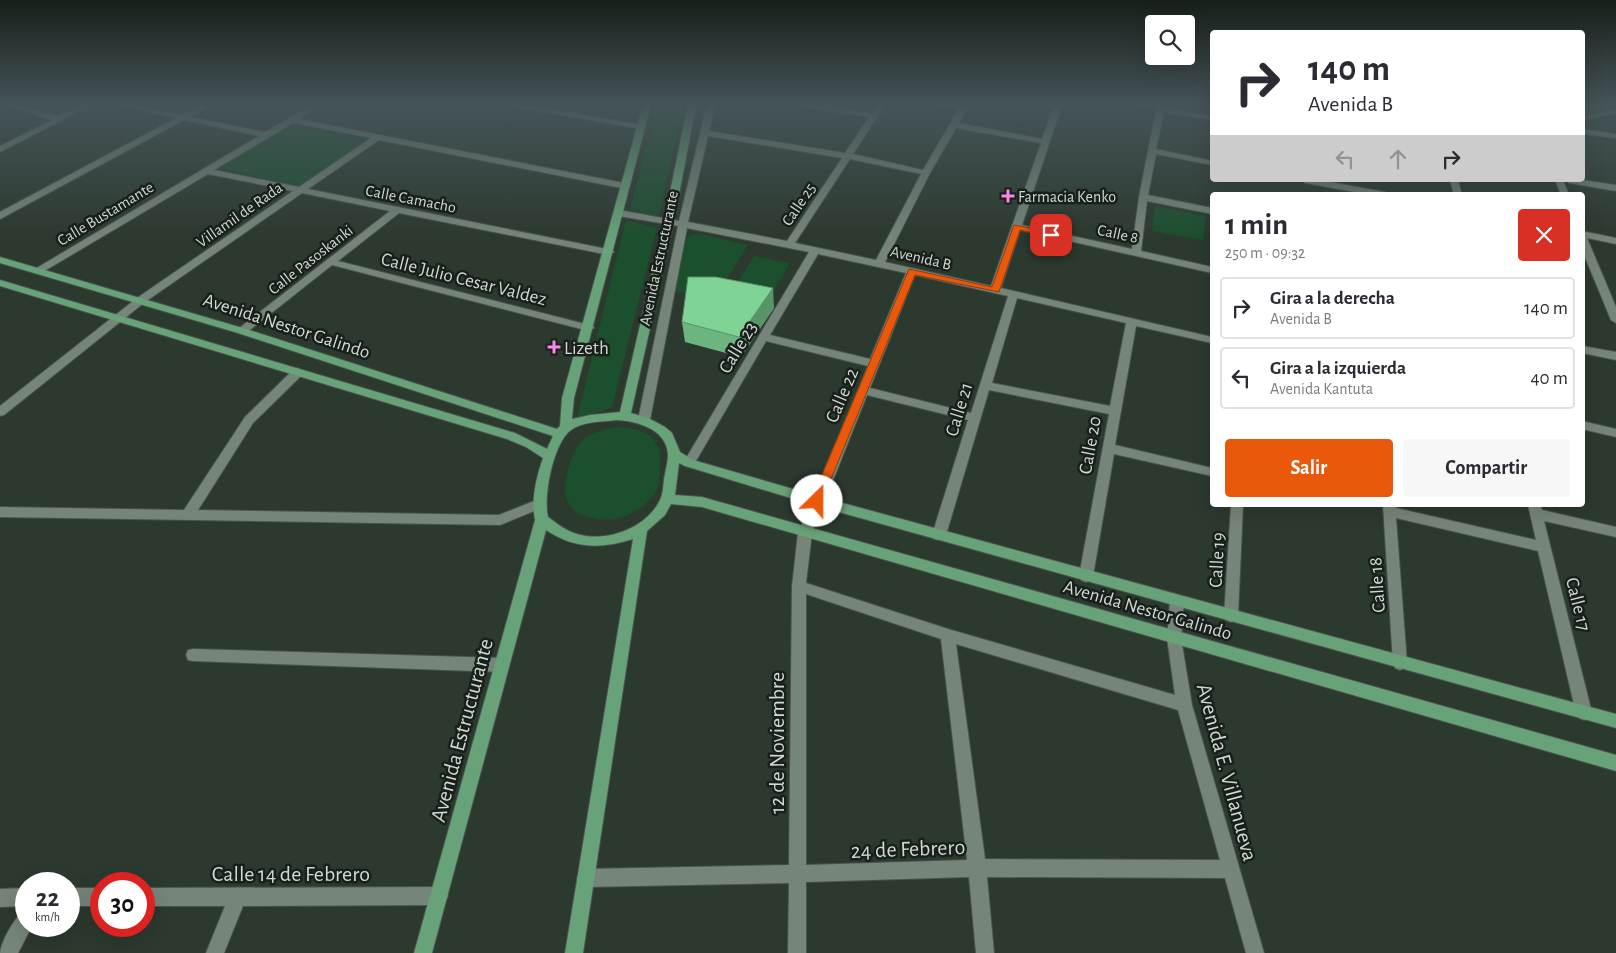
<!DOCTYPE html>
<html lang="es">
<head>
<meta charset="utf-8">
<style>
  :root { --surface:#fff; --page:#f7f7f7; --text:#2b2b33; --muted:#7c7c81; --line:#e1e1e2; --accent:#ea580c }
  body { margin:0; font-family:"Alegreya Sans",sans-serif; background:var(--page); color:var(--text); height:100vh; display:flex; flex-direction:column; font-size:19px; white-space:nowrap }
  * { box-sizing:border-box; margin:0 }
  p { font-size:16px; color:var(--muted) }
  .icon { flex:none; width:28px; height:28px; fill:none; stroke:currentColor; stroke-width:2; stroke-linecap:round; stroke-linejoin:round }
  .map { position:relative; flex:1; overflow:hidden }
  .sheet { position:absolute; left:1210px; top:192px; width:375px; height:315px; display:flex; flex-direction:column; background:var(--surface); border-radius:5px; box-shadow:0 5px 20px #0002 }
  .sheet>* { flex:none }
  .banner { position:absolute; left:1210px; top:30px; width:375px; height:152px; border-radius:5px; box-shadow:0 5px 20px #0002; background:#fff; color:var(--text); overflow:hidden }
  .controls { position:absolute; left:1145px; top:15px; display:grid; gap:10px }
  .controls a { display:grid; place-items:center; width:50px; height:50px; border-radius:5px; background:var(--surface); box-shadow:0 5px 20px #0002; font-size:25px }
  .speed { position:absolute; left:15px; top:872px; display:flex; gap:10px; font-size:25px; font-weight:700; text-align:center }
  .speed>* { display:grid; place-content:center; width:65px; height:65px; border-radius:50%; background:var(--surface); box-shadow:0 5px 20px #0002; line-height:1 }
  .speed small { font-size:12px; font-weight:400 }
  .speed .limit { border:8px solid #d22; background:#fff; color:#111 }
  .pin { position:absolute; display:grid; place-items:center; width:42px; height:42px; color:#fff; margin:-21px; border-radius:10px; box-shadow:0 2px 8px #0006 }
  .me { position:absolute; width:55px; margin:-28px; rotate:23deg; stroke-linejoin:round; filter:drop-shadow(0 0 4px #0008) }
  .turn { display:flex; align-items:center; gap:18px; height:105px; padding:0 15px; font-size:22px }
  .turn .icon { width:65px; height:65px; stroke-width:2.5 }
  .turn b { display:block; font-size:35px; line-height:42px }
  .lanes { display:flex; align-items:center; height:48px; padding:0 15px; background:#0003; justify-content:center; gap:25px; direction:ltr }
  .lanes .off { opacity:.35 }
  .round { display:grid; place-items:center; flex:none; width:52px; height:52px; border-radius:5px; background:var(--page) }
  .head { display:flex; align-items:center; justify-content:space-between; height:85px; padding:0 15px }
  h1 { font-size:30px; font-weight:700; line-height:38px }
  .cta { display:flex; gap:10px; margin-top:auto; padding:10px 15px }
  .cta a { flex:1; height:58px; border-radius:5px; background:var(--accent); color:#fff; font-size:20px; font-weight:700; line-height:58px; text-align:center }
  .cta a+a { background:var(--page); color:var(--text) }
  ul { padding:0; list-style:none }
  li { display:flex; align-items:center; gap:15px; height:62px; margin:0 10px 8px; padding:0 5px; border:2px solid var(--line); border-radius:5px }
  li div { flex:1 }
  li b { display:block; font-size:19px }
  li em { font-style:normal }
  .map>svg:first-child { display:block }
  .green { fill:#1c4f2d }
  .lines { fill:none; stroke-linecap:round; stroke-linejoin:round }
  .minor-casing { stroke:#49544c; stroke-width:2 }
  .major-casing { stroke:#49544c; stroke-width:2 }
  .minor { fill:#768579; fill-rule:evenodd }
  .major { fill:#68a278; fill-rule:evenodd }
  .wall { fill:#6cb580 }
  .shaded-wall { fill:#589468 }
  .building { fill:#7ed395; stroke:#589468 }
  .route { fill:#ea580c; stroke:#983908 }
  .poi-dot { fill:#f888eb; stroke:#191f1a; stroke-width:2 }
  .labels { text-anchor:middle; stroke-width:5; stroke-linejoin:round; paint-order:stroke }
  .far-poi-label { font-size:16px; fill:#d1d9d3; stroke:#191f1a; text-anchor:start }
  .far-street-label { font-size:16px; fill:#d1d9d3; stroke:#191f1a }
  .street-label { font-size:19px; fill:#d1d9d3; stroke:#191f1a }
  .poi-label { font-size:19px; fill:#d1d9d3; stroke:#191f1a; text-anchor:start }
  .near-street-label { font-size:22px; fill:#d1d9d3; stroke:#191f1a }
</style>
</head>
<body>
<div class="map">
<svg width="1616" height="953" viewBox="0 0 1616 953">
  <rect width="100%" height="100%" fill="#2c392f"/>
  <!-- green -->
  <path class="green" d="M657,105H684L659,216L630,210Z
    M291,125L365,141L299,186L218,168Z
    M1155,206L1206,216L1203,240L1152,231Z
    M626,220L657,228L612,408L577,418Z
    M697,233L748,245L718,293L676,292L685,238Z
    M754,256L790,263L769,299L732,291Z
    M620,427C647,429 662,437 660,466C659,473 660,483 657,489C647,510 619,523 596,519C565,513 561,497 568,469C571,458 575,447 584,439C595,431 607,428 620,427Z"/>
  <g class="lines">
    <!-- minor casing -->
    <g class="minor-casing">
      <path id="minor" d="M4,105H16L58,116L81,105H91L0,152V146L52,120Z
        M119,105H133L182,115L201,105H211L191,117L265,132L312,105H321L299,119L629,184L630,186L626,189L379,140L308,189L612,250L614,252L609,255L399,213L338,261L593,326L594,328L589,331L332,265L246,333H238L237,331L238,329L390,211L302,193L145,302L4,415L0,416V406L137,298L293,191L208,174L41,273H35V269L259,136L184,120L0,219V212L176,118ZM293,123L371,138L299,187L214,170Z
        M510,105H527L642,125L646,127L642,129L514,107Z
        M707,105H715L709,131L845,153L869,117L802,107L798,105H817L872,113L877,105H885L853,154L923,170L958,110L941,107L937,105H969L959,123L1042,139L1054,105H1062L1022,225L1132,249L1139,197L1156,110L1135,105H1165L1164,107L1212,116V120L1164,112L1156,149L1212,161V165L1156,154L1148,195L1212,208V214L1147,201L1141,251L1212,267V273L1020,230L1001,288L1212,337V343L1136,326L1115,445L1212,468V476L1114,454L1093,576L1091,580L1086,582L1081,580L1079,576L1109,414L989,390L946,535L944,539L939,540L934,539L932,535L968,420L867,395L812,533L806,583L948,629L1175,695L1167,638L1170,601L1172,597L1177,595L1182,597L1184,601L1181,638L1192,705L1264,953H1246L1225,878L987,877L994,953H976L969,877L806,882V953H788L789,883L586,887L580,884L577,878L580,872L586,869L789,865L792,586L798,533L868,366L766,341L693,466H685L683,463L685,460L809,252L687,228L650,420L648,423H640L638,420L678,226L619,216L614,213L619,210L679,221ZM956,128L1041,143L991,286L885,262L930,173ZM708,136L842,158L787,241L688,222ZM850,159L921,174L876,260L795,243ZM818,254L906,273L870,359L770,335ZM915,275L1008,296L971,413L870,388ZM1017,298L1126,323L1110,406L992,383ZM806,594L941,639L967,860L806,865ZM956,644L1178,710L1220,860L985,859Z
        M1616,109V113L1582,120V116Z
        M1582,129L1616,134V138L1582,134Z
        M1301,180H1319L1385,192L1389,195H1371L1305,183Z
        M1450,180H1458L1462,195H1454Z
        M1555,180H1563L1569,195H1561Z
        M1565,180H1582L1616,185V191L1569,183Z
        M1582,231L1616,238V244L1587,238L1616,307V323L1611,320L1582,250Z
        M1582,346L1616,352V360L1582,353Z
        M298,368L304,372L302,375L253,423L198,510L499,515L539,499L544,501L545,504L544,507L500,525L0,517V507L184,510L245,417L294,369Z
        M1582,421L1616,429V437L1582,429Z
        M1231,505H1243L1238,616L1236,620L1231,622L1226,620L1224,616Z
        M1383,505H1395L1396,508L1536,540L1528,505H1540L1542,510L1616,527V537L1544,521L1592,713L1589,718L1584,720L1579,718L1576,713L1538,551L1396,518L1407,663L1405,668L1400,670L1395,668L1393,663Z
        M193,649L502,658L507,660L509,665L507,670L502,672L193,661L188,660L186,655L188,650Z
        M439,887L445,890L448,896L445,902L439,905L243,906L224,953H206L225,906H144V888Z
        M26,888V906L0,907V889Z
        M69,888H101V906H69Z
        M26,910V926H32L18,953H0C1,942 16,914 26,910Z"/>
    </g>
    <!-- major casing -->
    <g class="major-casing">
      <path id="major" d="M643,105H651L574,398L572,419L590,415L620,412L664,221L688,105H696L674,221L631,413L648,418L665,427L672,433L680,452L693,460L817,496L1616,714V728L817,506L685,466L679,463L675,495L702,497L1616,755V771L702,507L671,504L665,515L647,531L583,953H565L633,539C601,549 574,549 546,530L432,953H414L535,520C531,499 536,478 543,458L526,447L507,439L0,286V280L515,433L547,449L553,436L238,333L0,263V257L246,329L557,429L560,426L562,398ZM616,420C637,421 667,429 668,455C668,461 666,468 665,474C663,482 664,492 660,500C646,529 604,544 574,533C565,530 556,523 548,517C543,497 553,443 571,430C583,421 602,422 616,420Z"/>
    </g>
    <!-- minor -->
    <use href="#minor" class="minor"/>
    <!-- major -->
    <use href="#major" class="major"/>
  </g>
  <!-- wall -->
  <path class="wall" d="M774,308L741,357L685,342L682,322Z"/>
  <!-- shaded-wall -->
  <path class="shaded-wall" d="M773,288L774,308L741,357L739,337Z"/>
  <!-- building -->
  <path class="building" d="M688,277H716L773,288L739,337L682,322Z"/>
  <!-- sky -->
  <linearGradient id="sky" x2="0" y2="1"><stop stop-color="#181f1a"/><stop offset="0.44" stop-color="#455458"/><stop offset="1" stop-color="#455458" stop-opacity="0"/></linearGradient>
  <rect width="1616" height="238" fill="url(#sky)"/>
  <!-- route -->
  <path class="route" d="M1014,225L1051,232L1055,235L1051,237L1020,230L999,292L915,275L822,501L821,504H813L811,501L909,269L992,287Z"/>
  <!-- markers -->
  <g class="poi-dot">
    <path d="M1005.5 188.5h5v5h5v5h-5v5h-5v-5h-5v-5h5z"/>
    <path d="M551.5 339.5h5v5h5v5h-5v5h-5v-5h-5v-5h5z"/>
  </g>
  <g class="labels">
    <!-- far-poi labels -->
    <g class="far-poi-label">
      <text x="1018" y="202">Farmacia Kenko</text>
    </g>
    <!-- far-street labels -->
    <g class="far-street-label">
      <text transform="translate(411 198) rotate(11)" y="6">Calle Camacho</text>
      <text transform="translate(798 204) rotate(-56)" y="6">Calle 25</text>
      <text transform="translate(105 213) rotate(-31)" y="6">Calle Bustamante</text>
      <text transform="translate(239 214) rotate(-35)" y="6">Villamil de Rada</text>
      <text transform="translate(1118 233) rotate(12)" y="6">Calle 8</text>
      <text transform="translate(921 257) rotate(13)" y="6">Avenida B</text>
      <text transform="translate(658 258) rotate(-78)" y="6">Avenida Estructurante</text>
      <text transform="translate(310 259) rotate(-38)" y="6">Calle Pasoskanki</text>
    </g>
    <!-- street labels -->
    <g class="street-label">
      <text transform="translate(464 278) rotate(14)" y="7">Calle Julio Cesar Valdez</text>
      <text transform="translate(287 325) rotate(18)" y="7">Avenida Nestor Galindo</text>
      <text transform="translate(737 347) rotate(-59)" y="7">Calle 23</text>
      <text transform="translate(841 395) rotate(-67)" y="7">Calle 22</text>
      <text transform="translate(958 409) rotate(-73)" y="7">Calle 21</text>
      <text transform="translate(1089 445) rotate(-80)" y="7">Calle 20</text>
      <text transform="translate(1216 560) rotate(-87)" y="7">Calle 19</text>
      <text transform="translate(1376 585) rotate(-94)" y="7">Calle 18</text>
      <text transform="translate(1579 604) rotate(76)" y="7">Calle 17</text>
      <text transform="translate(1148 609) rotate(16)" y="7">Avenida Nestor Galindo</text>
    </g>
    <!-- poi labels -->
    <g class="poi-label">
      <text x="564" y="354">Lizeth</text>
    </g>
    <!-- near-street labels -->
    <g class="near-street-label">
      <text transform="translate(461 730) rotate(-75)" y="8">Avenida Estructurante</text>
      <text transform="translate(776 743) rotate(-90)" y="8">12 de Noviembre</text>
      <text transform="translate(1228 772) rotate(75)" y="8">Avenida E. Villanueva</text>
      <text transform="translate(908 848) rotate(-2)" y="8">24 de Febrero</text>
      <text x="291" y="881">Calle 14 de Febrero</text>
    </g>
  </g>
</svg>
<div class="controls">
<a><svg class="icon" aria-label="search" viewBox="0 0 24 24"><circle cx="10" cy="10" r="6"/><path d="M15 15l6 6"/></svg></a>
</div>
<div class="speed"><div>22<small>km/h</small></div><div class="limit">30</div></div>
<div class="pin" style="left:1051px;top:235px;background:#d93025"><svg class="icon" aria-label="arrive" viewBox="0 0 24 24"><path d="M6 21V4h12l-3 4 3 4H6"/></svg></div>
<svg class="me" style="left:817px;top:501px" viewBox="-20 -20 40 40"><circle r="19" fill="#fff"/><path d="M0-13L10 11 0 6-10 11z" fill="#ea580c"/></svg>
<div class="banner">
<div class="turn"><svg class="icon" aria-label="right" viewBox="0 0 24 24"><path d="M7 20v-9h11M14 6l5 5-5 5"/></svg><div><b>140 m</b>Avenida B</div></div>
<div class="lanes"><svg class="icon off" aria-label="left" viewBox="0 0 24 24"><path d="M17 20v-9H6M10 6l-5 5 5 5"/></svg><svg class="icon off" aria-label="ahead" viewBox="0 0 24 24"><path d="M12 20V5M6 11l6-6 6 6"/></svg><svg class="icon" aria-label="right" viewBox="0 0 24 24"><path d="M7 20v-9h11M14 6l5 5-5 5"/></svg></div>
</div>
<section class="sheet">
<div class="head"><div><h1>1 min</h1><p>250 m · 09:32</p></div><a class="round" style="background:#d93025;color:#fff"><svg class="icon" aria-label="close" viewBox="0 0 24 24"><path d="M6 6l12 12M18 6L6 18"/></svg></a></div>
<ul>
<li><svg class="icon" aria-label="right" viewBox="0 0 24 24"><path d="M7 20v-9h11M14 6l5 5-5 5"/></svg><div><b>Gira a la derecha</b><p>Avenida B</p></div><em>140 m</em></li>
<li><svg class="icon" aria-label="left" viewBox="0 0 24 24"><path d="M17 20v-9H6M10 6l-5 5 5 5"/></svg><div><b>Gira a la izquierda</b><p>Avenida Kantuta</p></div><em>40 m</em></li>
</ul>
<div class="cta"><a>Salir</a><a>Compartir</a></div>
</section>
</div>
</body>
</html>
